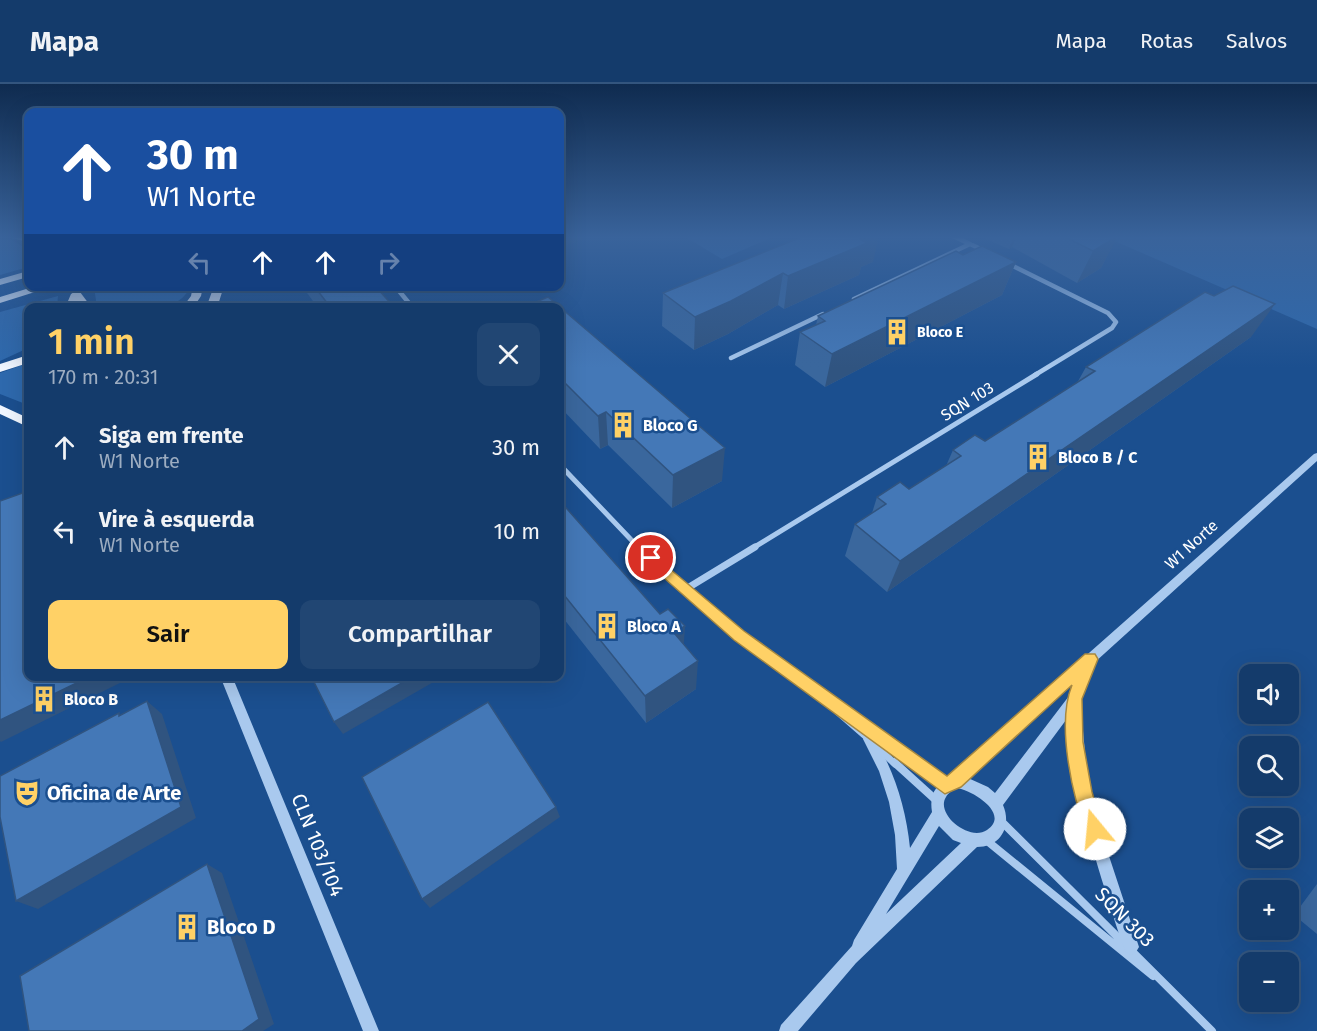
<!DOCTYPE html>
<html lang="pt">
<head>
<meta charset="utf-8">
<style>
  :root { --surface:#143b6b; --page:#214673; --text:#f1f3f6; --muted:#9dadc1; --line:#33557e; --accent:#ffd166 }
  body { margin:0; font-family:"Fira Sans",sans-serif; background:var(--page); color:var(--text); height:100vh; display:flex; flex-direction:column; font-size:22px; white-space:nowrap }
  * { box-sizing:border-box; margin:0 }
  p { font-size:20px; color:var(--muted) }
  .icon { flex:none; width:33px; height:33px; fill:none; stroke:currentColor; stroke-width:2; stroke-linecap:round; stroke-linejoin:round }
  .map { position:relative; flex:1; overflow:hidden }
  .sheet { position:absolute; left:24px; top:219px; width:540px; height:378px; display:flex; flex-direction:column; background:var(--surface); border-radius:12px; box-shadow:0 6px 24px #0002,0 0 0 2px var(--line) }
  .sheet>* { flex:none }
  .hud { position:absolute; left:24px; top:24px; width:540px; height:183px; border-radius:12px; box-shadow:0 6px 24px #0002,0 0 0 2px var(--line); background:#1a4fa0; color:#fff; overflow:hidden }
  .fabs { position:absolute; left:1239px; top:580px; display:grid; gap:12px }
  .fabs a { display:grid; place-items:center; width:60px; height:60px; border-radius:12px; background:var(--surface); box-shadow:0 6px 24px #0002,0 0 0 2px var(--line); font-size:30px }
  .pin { position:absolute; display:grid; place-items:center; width:51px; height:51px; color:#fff; margin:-26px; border:3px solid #fff; border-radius:50%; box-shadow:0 2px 6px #0007 }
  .me { position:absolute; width:66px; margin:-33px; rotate:343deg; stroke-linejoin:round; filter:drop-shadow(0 0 4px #0008) }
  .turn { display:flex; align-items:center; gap:21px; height:126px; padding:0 24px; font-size:27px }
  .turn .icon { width:78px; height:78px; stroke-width:2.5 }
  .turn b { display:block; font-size:42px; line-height:51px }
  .lanes { display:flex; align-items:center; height:57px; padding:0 24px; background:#0003; justify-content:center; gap:30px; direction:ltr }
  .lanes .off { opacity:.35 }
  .round { display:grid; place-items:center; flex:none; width:63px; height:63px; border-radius:12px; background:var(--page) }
  .overview { display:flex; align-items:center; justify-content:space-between; height:102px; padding:0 24px }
  h1 { font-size:36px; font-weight:600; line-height:45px; color:var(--accent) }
  .action { display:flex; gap:12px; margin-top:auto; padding:12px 24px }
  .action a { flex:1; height:69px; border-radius:12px; background:var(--accent); color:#111; font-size:24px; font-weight:600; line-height:69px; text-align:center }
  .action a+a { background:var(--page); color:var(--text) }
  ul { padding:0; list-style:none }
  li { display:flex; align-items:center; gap:18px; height:84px; padding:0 24px }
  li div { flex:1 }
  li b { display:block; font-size:22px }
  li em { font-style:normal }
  header { display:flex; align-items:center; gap:36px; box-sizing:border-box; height:84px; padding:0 30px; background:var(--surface); border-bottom:2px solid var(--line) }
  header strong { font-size:28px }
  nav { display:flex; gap:33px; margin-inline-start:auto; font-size:21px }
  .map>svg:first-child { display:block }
  .green { fill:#2e69ad }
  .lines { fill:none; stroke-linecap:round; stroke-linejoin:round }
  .minor-far3 { stroke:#a9c9ee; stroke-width:4.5 }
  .minor-far2 { stroke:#a9c9ee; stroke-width:5 }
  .minor-far1 { stroke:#a9c9ee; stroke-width:7 }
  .minor { stroke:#a9c9ee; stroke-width:8 }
  .tertiary { fill:#a9c9ee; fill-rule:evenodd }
  .primary { fill:#f0f6ff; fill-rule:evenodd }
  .wall { fill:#3a679d }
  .shaded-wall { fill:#305480 }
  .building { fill:#4478b7; stroke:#305480; stroke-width:1.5 }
  .route { fill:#ffd166; stroke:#a68842; stroke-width:1.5 }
  .labels { text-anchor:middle; stroke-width:5; stroke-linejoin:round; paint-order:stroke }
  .far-poi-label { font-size:14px; font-weight:bold; fill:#fff; stroke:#1b4f8f; text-anchor:start }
  .street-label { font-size:16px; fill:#fff; stroke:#1b4f8f }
  .poi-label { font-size:16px; font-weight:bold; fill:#fff; stroke:#1b4f8f; text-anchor:start }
  .near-poi-label { font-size:20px; font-weight:bold; fill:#fff; stroke:#1b4f8f; text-anchor:start }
  .near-street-label { font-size:20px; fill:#fff; stroke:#1b4f8f }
</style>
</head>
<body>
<header>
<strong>Mapa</strong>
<nav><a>Mapa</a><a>Rotas</a><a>Salvos</a></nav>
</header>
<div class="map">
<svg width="1317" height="947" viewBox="0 0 1317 947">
  <rect width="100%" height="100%" fill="#1b4f8f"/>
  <!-- green -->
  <path class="green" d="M693,152H775L722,175L687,154Z
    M1103,152H1317V245Z
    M0,156H12L28,166V183L0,191Z
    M94,203V202L190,203C177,234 125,224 97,223Z
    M58,212L57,223L28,224V264L0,277V228Z
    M28,279V321L0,310V289Z"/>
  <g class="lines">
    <!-- minor-far3 -->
    <path class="minor-far3" d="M953,152L985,167
      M1007,179L1108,229L1116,238L1112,244L1035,291
      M395,202L413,224
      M854,215L970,160
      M731,274L823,230"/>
    <!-- minor-far2 -->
    <path class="minor-far2" d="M560,381L639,464
      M753,464L1037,290"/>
    <!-- minor-far1 -->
    <path class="minor-far1" d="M637,463L739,551L916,680
      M686,505L755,463
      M838,628L869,655
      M876,662L895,680"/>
    <!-- minor -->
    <path class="minor" d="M894,678L937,717
      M913,678L945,701
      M1000,736L1212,947
      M986,756L1153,892"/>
    <!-- tertiary -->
    <path class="tertiary" d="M70,202H77L84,220L83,222L76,220Z
      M1317,369V377L1094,579L1080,615L1086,679L1092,710L1109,772L1139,863L1136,868L1131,871L1126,868C1118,850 1113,830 1107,812C1088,753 1072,693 1069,632L1003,721C1012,742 1001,763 977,763L856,879L798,947H779L781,941L852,862L854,856L897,785L895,751L889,718L879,687L863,655L865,651L869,649L873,651C894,687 906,723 910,764L932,728C929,709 936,702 950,692L1314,370ZM1076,596L1069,612L995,709L988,703L968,694ZM957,704C972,706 1011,730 987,746C969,758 935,730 946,713C948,709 953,706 957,704ZM939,742L953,756L961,759L886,830Z
      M220,592H232L379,947H363Z"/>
    <!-- primary -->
    <path class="primary" d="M10,152H28V158L12,154Z
      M28,187V193L0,201V195Z
      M36,202H54L0,219V213Z
      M193,202H203L201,212L193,224H182L191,212Z
      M214,202H224L217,224H206Z
      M76,207L80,208L92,224H81L78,219L76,224H65L71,210Z
      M28,271V279L0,288V280Z
      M0,321L28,334V343L0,330Z"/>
  </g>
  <!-- wall -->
  <path class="wall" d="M804,152L873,178L861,183L859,191L784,225L778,221L728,250L694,266L662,242L663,209Z
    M979,152H1117L1101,184L1077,199L1012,163L1009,165Z
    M963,171L1016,178L1002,211L825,303L795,281L800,248L816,241L818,232Z
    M302,202H375L395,224H318Z
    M560,224L722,397L672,424L608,361L600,365L560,323Z
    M1251,253L887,508L845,472L855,440L872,429L877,413L909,405L946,382L953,366L985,357L1077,299L1086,283Z
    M560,417L684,560L696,605L646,639L560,530Z
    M1317,800V850L1294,831Z"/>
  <!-- shaded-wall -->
  <path class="shaded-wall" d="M560,152H589V153L561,163Z
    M868,152H879L873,178L861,183L859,191L784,225L788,192Z
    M1014,152H1017L1012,163L1009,165Z
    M1118,152L1101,184L1077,199L1093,167Z
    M1016,178L1002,211L825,303L832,270Z
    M783,189L778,221L728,250L694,266L695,233Z
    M1275,220L1251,253L887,508L900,477Z
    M606,328L608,361L600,365L598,332Z
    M725,364L722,397L672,424L673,391Z
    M685,542L683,572L674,549Z
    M698,577L696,605L646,639L645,612Z
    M91,592H134L1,658L0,657V636Z
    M414,592H444L343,650L334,638Z
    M147,617L162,630L196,734L38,825L16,817Z
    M556,723L560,733L430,824L422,815Z
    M207,780L222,789L274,940L263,947H242Z"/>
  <!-- building -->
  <path class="building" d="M804,152H868L860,155L867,159L788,192L783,189L731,217L695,233L663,209Z
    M1063,152H1118L1093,167Z
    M982,162L1016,178L832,270L800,248L825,237L818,232L956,167L963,171Z
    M314,202H375L395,224H331Z
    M1233,202L1275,220L900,477L855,440L886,420L877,413L900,398L909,405L961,372L953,366L975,351L985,357L1095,287L1086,283L1205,208L1214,212Z
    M548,213L725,364L673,391L606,328L598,332L560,294V224H521Z
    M28,407V592H91L0,636V417Z
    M560,417L660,530L668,525L685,542L674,549L698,577L645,612L560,506Z
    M311,592H414L334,638Z
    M147,617L181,723L16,817L0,733V692L119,629V632Z
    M488,618L556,723L422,815L362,693Z
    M207,780L259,935L242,947H29L20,892Z"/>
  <!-- sky -->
  <linearGradient id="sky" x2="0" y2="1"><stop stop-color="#0f2b4f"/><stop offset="0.54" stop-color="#39639b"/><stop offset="1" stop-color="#39639b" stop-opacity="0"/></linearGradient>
  <rect width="1317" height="284" fill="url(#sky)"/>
  <!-- route -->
  <path class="route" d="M651,469L744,547L947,692L1085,570H1095L1098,575L1082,615L1083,658L1092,708L1103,745L1101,752L1095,754L1088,752C1072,713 1056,640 1072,601L961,703L945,710L734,556L646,478V471Z"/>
  <!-- icons -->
  <defs>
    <g id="building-bare" transform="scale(2.07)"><path d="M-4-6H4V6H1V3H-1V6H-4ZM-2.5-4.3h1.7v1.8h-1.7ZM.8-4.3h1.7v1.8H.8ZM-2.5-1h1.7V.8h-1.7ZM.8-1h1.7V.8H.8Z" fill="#ffd166" stroke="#1b4f8f" stroke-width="2.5" paint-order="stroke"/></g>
    <g id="theatre-bare" transform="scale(2.07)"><path d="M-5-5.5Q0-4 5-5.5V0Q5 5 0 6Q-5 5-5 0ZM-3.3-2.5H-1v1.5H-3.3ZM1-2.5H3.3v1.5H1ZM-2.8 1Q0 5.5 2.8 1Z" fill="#ffd166" stroke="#1b4f8f" stroke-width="2.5" paint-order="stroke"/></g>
  </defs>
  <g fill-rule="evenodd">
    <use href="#building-bare" x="897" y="248"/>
    <use href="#building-bare" x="623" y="341"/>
    <use href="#building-bare" x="1038" y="373"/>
    <use href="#building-bare" x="607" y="542"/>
    <use href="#building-bare" x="44" y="615"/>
    <use href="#theatre-bare" x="27" y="709"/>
    <use href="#building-bare" x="187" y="843"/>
  </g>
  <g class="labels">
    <!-- far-poi labels -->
    <g class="far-poi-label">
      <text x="917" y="253">Bloco E</text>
    </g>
    <!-- street labels -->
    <g class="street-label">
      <text transform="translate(967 317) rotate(-32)" y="6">SQN 103</text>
      <text transform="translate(1191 460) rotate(-42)" y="6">W1 Norte</text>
    </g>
    <!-- poi labels -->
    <g class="poi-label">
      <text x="643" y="347">Bloco G</text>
      <text x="1058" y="379">Bloco B / C</text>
      <text x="627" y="548">Bloco A</text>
      <text x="64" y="621">Bloco B</text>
    </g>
    <!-- near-poi labels -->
    <g class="near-poi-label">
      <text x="47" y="716">Oficina de Arte</text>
      <text x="207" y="850">Bloco D</text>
    </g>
    <!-- near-street labels -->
    <g class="near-street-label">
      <text transform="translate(318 761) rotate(68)" y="7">CLN 103/104</text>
      <text transform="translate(1125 833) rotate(45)" y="7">SQN 303</text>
    </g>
  </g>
</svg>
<div class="fabs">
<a><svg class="icon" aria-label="sound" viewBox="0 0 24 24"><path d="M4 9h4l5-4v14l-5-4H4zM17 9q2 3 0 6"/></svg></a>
<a><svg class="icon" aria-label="search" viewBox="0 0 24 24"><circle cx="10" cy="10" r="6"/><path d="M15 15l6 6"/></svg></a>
<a><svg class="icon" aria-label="layers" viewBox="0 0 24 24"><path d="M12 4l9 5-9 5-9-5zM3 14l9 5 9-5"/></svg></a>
<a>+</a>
<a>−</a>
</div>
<div class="pin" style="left:651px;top:474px;background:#d93025"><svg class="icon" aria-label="arrive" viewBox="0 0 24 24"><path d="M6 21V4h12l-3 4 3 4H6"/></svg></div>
<svg class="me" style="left:1095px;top:745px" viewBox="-20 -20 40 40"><circle r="19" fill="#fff"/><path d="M0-13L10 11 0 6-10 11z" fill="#ffd166"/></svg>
<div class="hud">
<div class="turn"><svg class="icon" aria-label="ahead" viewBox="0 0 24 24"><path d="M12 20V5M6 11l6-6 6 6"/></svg><div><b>30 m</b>W1 Norte</div></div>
<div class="lanes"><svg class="icon off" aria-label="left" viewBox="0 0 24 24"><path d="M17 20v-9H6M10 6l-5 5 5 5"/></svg><svg class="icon" aria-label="ahead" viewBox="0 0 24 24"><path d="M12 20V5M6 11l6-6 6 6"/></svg><svg class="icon" aria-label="ahead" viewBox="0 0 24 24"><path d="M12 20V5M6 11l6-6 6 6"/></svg><svg class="icon off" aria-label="right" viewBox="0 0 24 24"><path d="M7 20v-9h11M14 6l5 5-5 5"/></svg></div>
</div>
<section class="sheet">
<div class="overview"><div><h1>1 min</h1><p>170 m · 20:31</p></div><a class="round"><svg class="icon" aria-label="close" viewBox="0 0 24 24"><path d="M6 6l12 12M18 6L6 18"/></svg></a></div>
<ul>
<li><svg class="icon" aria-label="ahead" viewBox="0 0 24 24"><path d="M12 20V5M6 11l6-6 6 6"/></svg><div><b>Siga em frente</b><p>W1 Norte</p></div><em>30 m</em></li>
<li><svg class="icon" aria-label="left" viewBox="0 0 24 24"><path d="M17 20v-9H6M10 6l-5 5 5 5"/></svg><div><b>Vire à esquerda</b><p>W1 Norte</p></div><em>10 m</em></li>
</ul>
<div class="action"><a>Sair</a><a>Compartilhar</a></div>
</section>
</div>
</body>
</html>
